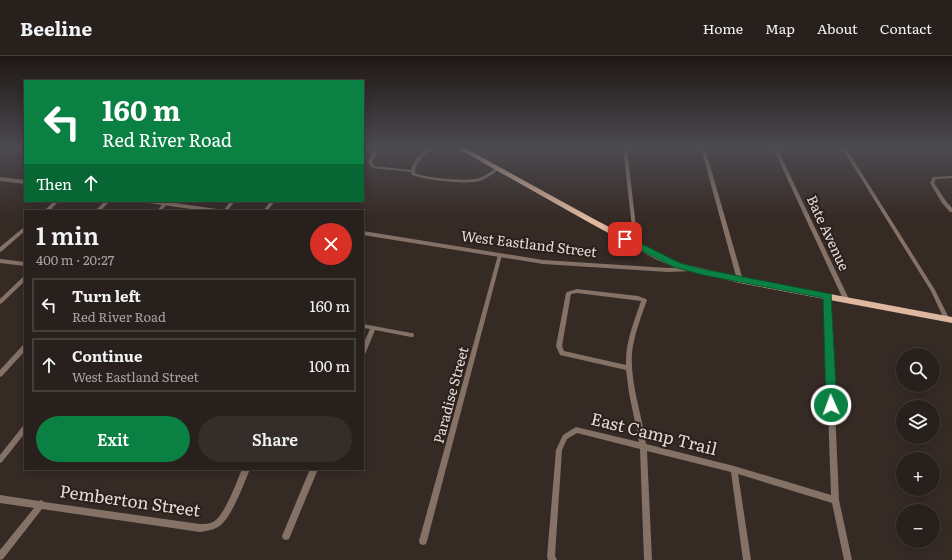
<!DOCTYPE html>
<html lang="en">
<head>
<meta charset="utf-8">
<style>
  :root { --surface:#28201c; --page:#342d29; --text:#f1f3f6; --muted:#a5a3a3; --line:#443e3b; --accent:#0b8043 }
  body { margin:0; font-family:Literata,serif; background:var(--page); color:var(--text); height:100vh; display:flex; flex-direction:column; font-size:15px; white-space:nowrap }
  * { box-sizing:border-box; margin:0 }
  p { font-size:13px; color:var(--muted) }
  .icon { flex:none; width:22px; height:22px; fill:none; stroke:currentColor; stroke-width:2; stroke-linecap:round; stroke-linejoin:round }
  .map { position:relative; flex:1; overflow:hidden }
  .details { position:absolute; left:24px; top:154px; width:340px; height:260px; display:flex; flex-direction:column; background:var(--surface); border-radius:0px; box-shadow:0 2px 10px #0003,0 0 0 1px var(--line) }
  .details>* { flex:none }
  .guide { position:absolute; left:24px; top:24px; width:340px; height:122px; border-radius:0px; box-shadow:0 2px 10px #0003,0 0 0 1px var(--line); background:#0b8043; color:#fff; overflow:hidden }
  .fabs { position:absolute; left:896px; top:292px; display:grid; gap:8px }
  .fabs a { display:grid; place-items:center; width:44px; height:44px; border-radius:50%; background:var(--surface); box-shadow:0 2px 10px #0003,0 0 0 1px var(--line); font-size:20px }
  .pin { position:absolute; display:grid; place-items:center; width:34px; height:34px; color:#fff; margin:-17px; border-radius:8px; box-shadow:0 2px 6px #0006 }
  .me { position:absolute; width:44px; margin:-22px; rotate:358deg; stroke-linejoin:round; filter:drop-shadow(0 0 3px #0008) }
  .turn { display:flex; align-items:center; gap:14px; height:84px; padding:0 12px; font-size:18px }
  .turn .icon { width:52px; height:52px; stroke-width:2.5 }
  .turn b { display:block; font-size:28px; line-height:34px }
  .then { display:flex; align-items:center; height:38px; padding:0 12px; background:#0003; gap:8px; font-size:15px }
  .round { display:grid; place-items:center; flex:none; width:42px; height:42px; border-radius:21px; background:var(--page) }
  .summary { display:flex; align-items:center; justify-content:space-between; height:68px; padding:0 12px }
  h1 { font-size:24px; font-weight:600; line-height:30px }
  .cta { display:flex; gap:8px; margin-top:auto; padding:8px 12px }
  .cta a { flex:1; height:46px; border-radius:24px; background:var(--accent); color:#fff; font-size:16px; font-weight:600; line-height:46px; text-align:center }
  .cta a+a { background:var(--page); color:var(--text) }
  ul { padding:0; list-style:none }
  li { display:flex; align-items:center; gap:12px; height:54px; margin:0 8px 6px; padding:0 4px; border:2px solid var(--line); border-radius:0px }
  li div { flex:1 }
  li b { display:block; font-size:15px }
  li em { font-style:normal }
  header { display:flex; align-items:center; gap:24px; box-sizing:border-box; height:56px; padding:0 20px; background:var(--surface); border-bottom:1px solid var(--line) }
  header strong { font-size:19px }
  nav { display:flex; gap:22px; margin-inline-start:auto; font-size:14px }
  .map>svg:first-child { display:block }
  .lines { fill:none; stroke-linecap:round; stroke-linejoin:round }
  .minor { fill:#847267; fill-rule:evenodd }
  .tertiary { fill:#847267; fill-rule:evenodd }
  .primary { fill:#ddb7a0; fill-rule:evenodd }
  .route { fill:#0b8043; stroke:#07532c }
  .labels { text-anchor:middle; stroke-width:4; stroke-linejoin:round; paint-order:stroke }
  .street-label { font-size:14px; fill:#e4dcd9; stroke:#2b201b }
  .near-street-label { font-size:17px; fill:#e4dcd9; stroke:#2b201b }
</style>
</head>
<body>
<header>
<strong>Beeline</strong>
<nav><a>Home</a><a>Map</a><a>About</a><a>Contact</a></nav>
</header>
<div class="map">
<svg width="952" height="504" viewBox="0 0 952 504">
  <rect width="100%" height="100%" fill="#362a25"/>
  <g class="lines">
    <!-- minor -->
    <path class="minor" d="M375,92H379L372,106L374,110L411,114C414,104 423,92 434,92C425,99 415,105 415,117C426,122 468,126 479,122C485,120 490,116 496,112H497L499,113C494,118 487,122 480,125C467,129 425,124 412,119L411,116L372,112L368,106Z
      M623,92H627L638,189L636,191L634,189Z
      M701,92H705L743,224L742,225L740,226L737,224Z
      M773,92H777L849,243L848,244L846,245L843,243Z
      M842,92H846L935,234L949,262L948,263H944L931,235Z
      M952,120V122L936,123L934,127L946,145L952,152V156H950L942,147L930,127L933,121Z
      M54,145H59L49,155H44Z
      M105,145H110L100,155H95Z
      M231,145H235L227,155H223Z
      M271,145H275L267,155H263Z
      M164,146H168V147L161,155H157Z
      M25,171V175L2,195L0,196V191L23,172Z
      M500,197L502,199L427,485L426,488L423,489L420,488L419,485L498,199Z
      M0,203L25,206V210L0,207Z
      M25,220V225L2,247L0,248V243L23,221Z
      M577,233L638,240L646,243L647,244C641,261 634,279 632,297C630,328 642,358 646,388L734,410L831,439L824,240L825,239H829L830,240L839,444L852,504H844L832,447L738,418L751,504H743L731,416L647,395L652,504H644L640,393L577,377L567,383L562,394L555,500L557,504H548L547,501L556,394L563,379L576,371L639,386L629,337L626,314L560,299L556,290L566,237L567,236ZM577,237L641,245C634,266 625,287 626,309L564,295L562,290L571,238Z
      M363,268L411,277H413L414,279L413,281H411L375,274L366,296L365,298H363V289L370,273L363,272Z
      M23,289H25V295L2,320L0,321V314Z
      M25,369V377L2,406L0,407V399L23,370Z
      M242,413H250C244,427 231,464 218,471C213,474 206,475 200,476L42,453L3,503L0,504V494L34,452L0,447V439L39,445L41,444L44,446L200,468C204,468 209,468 213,466C224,461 237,425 242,413Z
      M310,413H318L289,483L286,484L283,483L282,480Z"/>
    <!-- tertiary -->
    <path class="tertiary" d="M0,121L25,124V128L0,125Z
      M146,145H161L217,153L220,155H205L149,147Z
      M363,175L543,204L668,212L693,211L696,213L693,215L668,216L543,208L363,179Z"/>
    <!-- primary -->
    <path class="primary" d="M457,92H465L594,163L662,199L679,207L740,221L952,261V267L740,227L674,211L656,203L590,167Z"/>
  </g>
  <!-- sky -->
  <linearGradient id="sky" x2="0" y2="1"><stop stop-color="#1e1714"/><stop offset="0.56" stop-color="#4c4a51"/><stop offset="1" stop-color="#4c4a51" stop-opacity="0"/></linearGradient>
  <rect width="952" height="163" fill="url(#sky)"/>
  <!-- route -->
  <path class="route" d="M622,181H628L680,207L703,213L831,238L837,349L835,352L831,354L828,352L826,349L823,242L703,219L674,211L622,185Z"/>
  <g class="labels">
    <!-- street labels -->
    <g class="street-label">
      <text transform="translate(828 177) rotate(65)" y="5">Bate Avenue</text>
      <text transform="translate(529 188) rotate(7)" y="5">West Eastland Street</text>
      <text transform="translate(451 339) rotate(-75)" y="5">Paradise Street</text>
    </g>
    <!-- near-street labels -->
    <g class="near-street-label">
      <text transform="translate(654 378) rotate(14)" y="6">East Camp Trail</text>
      <text transform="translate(130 445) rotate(8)" y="6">Pemberton Street</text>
    </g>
  </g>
</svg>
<div class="fabs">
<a><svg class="icon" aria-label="search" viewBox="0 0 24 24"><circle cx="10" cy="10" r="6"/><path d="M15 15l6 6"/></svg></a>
<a><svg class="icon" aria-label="layers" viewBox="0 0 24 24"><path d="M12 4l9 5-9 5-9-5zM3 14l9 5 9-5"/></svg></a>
<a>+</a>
<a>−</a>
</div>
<div class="pin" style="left:625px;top:183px;background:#d93025"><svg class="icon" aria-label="arrive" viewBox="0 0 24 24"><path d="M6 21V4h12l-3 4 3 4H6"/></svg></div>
<svg class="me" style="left:831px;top:349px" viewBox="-20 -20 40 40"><circle r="17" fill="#0b8043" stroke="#fff" stroke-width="3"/><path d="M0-11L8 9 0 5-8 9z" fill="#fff"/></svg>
<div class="guide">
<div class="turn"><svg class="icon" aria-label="left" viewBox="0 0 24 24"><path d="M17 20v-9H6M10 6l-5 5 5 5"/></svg><div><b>160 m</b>Red River Road</div></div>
<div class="then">Then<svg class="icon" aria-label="ahead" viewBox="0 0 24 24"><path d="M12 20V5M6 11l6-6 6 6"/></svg></div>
</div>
<section class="details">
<div class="summary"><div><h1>1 min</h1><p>400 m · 20:27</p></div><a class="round" style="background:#d93025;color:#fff"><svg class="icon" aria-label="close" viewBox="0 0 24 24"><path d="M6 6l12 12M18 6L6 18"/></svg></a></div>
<ul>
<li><svg class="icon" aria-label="left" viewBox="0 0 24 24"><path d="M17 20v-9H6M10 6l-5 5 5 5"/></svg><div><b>Turn left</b><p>Red River Road</p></div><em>160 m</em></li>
<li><svg class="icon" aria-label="ahead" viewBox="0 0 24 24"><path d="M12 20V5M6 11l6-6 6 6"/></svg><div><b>Continue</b><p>West Eastland Street</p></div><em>100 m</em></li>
</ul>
<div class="cta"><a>Exit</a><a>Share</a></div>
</section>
</div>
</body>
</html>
